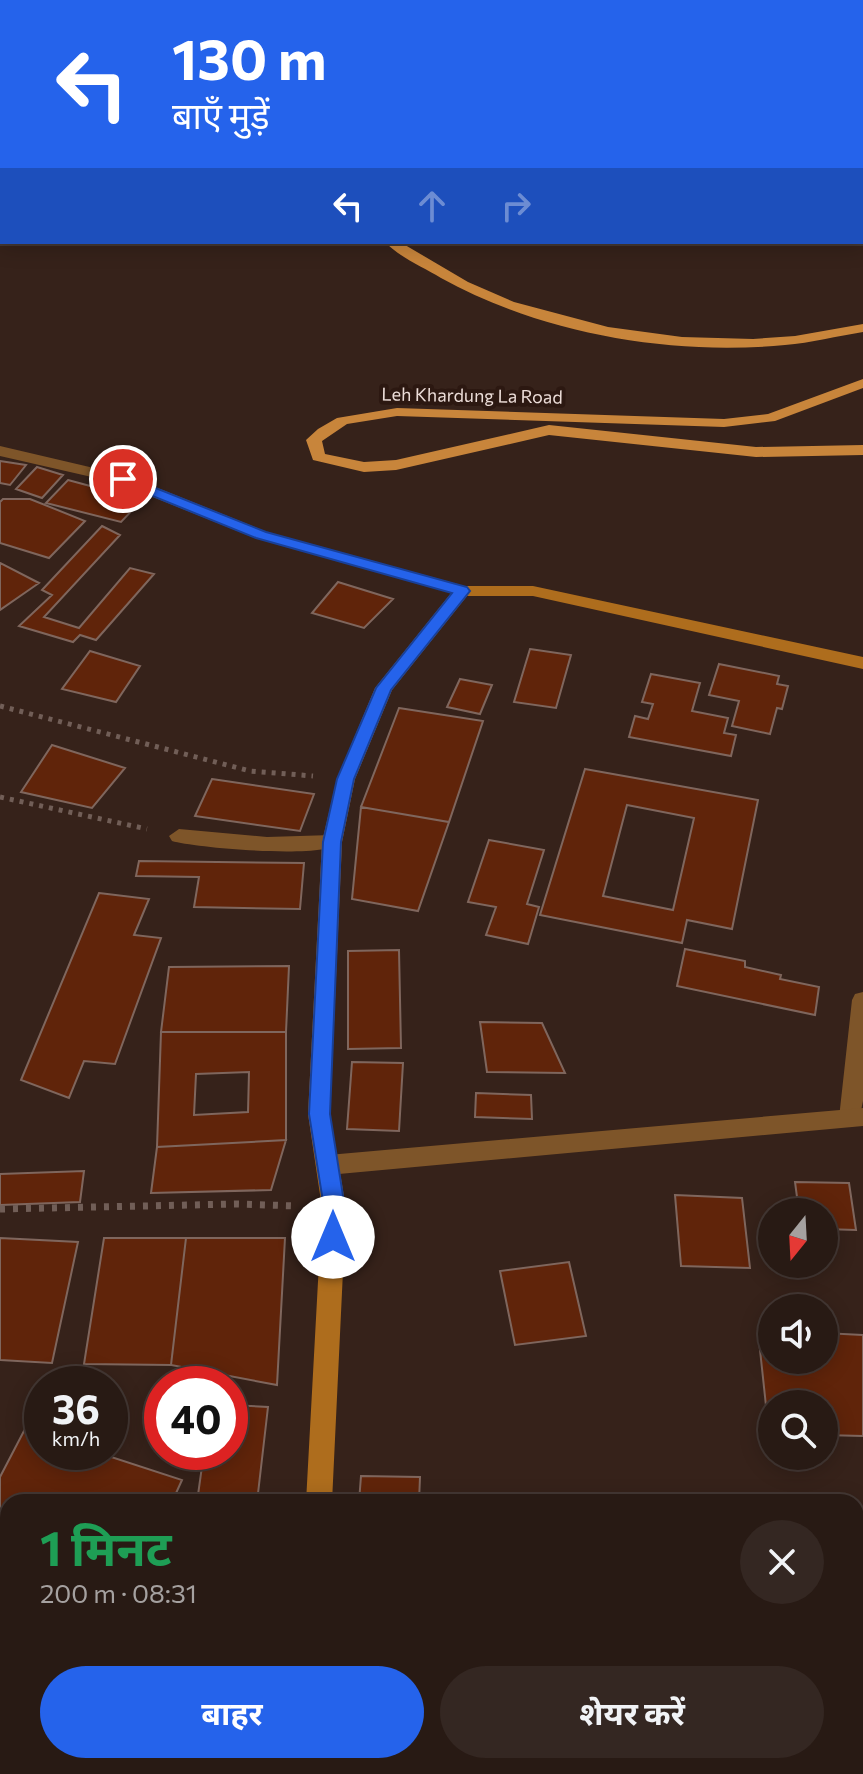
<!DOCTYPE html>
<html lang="hi">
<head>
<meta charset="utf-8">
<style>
  :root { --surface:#281a14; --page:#342722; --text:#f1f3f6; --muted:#a5a1a0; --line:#443834; --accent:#2563eb }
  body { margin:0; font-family:Commissioner,"Noto Sans Devanagari",sans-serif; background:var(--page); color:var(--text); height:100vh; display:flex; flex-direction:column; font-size:30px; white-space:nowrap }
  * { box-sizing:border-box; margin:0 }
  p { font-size:26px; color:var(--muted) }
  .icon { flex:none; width:44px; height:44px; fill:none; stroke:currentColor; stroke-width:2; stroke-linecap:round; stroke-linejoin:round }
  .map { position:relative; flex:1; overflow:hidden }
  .panel { position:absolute; left:0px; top:1494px; width:864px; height:280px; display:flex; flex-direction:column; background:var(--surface); border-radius:24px 24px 0 0; box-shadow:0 4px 20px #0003,0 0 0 2px var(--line) }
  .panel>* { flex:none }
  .guide { position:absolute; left:0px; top:0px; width:864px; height:244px; box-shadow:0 4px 20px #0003,0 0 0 2px var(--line); background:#2563eb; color:#fff; overflow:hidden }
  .needle { width:52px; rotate:198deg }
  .controls { position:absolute; left:758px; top:1198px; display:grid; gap:16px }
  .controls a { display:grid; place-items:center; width:80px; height:80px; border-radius:50%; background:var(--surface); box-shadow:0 4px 20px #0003,0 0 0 2px var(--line); font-size:40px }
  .speed { position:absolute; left:24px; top:1366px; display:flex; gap:16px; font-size:40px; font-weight:700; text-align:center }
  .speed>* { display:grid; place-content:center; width:104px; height:104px; border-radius:50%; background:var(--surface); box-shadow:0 4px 20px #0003,0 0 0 2px var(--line); line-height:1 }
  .speed small { font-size:20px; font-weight:400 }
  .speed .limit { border:12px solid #d22; background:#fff; color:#111 }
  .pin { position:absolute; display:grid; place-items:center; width:68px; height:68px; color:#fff; margin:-34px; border:4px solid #fff; border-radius:50%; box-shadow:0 2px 8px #0007 }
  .me { position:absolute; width:88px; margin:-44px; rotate:0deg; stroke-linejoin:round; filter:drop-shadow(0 0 6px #0008) }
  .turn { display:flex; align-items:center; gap:28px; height:168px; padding:0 40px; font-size:36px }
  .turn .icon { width:104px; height:104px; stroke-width:2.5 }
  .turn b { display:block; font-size:56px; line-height:68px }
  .lanes { display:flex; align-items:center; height:76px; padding:0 40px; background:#0003; justify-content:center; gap:40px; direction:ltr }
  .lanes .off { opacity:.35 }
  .round { display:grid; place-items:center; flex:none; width:84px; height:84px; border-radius:42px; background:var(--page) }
  .overview { display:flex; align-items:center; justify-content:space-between; height:136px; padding:0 40px }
  h1 { font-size:48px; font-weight:700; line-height:60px; color:#1e9e55 }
  .button { display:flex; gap:16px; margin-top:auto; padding:16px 40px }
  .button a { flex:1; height:92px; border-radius:48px; background:var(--accent); color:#fff; font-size:32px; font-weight:700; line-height:92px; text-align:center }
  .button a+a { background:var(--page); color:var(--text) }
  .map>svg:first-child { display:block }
  .building { fill:#60240a; stroke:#7f665d; stroke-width:2; fill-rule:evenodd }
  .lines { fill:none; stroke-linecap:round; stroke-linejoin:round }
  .path-far1 { stroke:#715e57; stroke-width:5; stroke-dasharray:4 6; stroke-linecap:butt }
  .path { stroke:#715e57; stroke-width:7; stroke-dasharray:5 8; stroke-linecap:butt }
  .lane { fill:#7e5529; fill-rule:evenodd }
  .street { fill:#7e5529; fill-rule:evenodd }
  .secondary { fill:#ae6d1d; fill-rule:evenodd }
  .primary { fill:#c8853b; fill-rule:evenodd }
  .route { fill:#2563eb; stroke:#184099; stroke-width:2 }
  .labels { text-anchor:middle; stroke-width:8; stroke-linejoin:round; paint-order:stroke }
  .far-street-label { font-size:18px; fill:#ebdcd7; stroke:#2c1811 }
</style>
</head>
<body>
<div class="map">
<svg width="863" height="1774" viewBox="0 0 863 1774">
  <rect width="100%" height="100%" fill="#36221a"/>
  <!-- building -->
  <path class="building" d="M0,461L26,465L10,485L0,483Z
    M37,467L63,475L42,498L16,489Z
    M68,480L142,500L121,522L46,503Z
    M3,499H30L85,521L49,558L0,543V502Z
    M102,526L120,535L44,617L79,628L130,568L154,574L96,640L80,635L73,642L19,626L52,595L42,590Z
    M0,563L39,583L0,610Z
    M338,582L393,599L364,628L312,613Z
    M530,649L571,655L556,708L514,702Z
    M90,651L140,666L116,702L62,689Z
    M719,664L779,676L777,684L788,686L782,709L777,708L770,734L732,726L739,701L709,695Z
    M651,674L700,683L692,711L728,718L724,733L736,735L731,756L629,737L635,716L648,719L653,704L642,702Z
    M460,679L492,685L480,714L447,707Z
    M399,708L483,721L449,822L361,807Z
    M52,745L125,768L92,808L21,792Z
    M585,769L758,800L732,929L687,920L682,943L540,915ZM627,805L694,818L673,910L603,896Z
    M212,779L314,794L300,831L195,816Z
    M361,807L449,822L418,911L352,899Z
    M489,840L544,850L527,904L539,907L528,944L486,935L496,907L468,902Z
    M139,861L304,863L300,909L194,907L199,877L136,876Z
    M99,893L149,899L134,935L161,938L115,1064L84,1061L69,1098L21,1080Z
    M685,949L745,961V967L781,975L780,979L819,987L815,1015L677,986Z
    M399,950L401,1048L348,1049V951Z
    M289,966L286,1032H161L169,967Z
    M480,1022L542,1023L565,1073L487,1072Z
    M161,1032H286V1140L157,1147ZM249,1072L248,1112L194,1115L196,1074Z
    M352,1062L403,1063L399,1131L347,1129Z
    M476,1093L531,1095L532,1119L475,1117Z
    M286,1140L271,1190L151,1193L157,1147Z
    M84,1171L80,1202L0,1205V1174Z
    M795,1182L849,1183L856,1230L824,1229V1212H799Z
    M675,1195L742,1198L750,1268L681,1266Z
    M0,1238L78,1242L52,1363L0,1360Z
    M104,1238H186L171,1365L84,1364Z
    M186,1238H285L277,1385L171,1365Z
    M569,1262L586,1336L515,1345L500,1271Z
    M758,1331L772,1332V1360H824V1333L863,1335V1436L824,1435V1404H772V1434H769Z
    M230,1405L268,1407L257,1502H197L204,1452H230Z
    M25,1429L42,1434V1452H96L182,1480L172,1502H8V1539L0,1536V1477Z
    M361,1476L420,1477L419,1502H359Z
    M0,1654L8,1655V1731L0,1730Z
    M0,1755H8V1766H110L129,1774H0Z
    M372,1766H561L563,1774H374Z"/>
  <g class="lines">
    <!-- path-far1 -->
    <path class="path-far1" d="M0,706L250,771L313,776
      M0,797L147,829"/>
    <!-- path -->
    <path class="path" d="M0,1209L237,1204L297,1206
      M0,1718H8"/>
    <!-- lane -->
    <path class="lane" d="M179,829L267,837L332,835L342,842C330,860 196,848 172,841L169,836Z
      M863,992V1101L858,1125L850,1127L842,1125L839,1118L852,1000L855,994Z"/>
    <!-- street -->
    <path class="street" d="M0,446L128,476L267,532L468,587L470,591L462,596L255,538L118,483L0,456Z
      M863,1108V1126L328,1175L320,1172L316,1165L320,1158L328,1155Z"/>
    <!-- secondary -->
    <path class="secondary" d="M462,586H533L863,657V669L533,596H467L392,690L355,779L342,842L330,1114L346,1208L332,1502H306L322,1208L308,1114L322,842L337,779L375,688L456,587Z
      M247,1766H277L276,1774H246Z"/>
    <!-- primary -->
    <path class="primary" d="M0,119H2V125H0Z
      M385,242H400L468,282L514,302L608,327L682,337L753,339L795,336L863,324V332C837,336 811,343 785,345C670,356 542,334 441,278C423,267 399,257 385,242Z
      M863,379V388L775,421L724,427L397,416L347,424L322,441L325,454L364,462L396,460L549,425L756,447L863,445V455L756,457L549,435L396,470L364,472L313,460L306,440L318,429L337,418L397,408L724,419L768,414Z"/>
  </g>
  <!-- route -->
  <path class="route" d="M123,475L266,532L467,587L470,591L391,690L354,779L341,842L330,1114L345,1208L340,1244L333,1247L325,1244L322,1237L324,1208L309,1114L323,842L337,779L376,688L452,593L256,538L118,482L116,479Z"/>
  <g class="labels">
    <!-- far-street labels -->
    <g class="far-street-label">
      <text transform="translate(472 396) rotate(1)" y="6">Leh Khardung La Road</text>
    </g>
  </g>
</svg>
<div class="controls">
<a><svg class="needle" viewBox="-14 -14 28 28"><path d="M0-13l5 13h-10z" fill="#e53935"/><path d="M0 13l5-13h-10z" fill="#a5a1a0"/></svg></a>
<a><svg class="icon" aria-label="sound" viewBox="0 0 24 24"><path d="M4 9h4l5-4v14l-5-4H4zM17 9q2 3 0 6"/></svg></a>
<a><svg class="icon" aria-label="search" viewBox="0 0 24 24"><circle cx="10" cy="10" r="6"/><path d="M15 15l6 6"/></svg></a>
</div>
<div class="speed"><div>36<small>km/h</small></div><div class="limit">40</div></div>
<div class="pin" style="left:123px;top:479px;background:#d93025"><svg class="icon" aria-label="arrive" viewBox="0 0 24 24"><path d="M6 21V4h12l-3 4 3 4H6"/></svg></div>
<svg class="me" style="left:333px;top:1237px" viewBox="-20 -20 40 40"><circle r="19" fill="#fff"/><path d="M0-13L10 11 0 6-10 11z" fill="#2563eb"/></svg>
<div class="guide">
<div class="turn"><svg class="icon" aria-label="left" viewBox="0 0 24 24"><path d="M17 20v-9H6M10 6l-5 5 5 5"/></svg><div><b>130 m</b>बाएँ मुड़ें</div></div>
<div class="lanes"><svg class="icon" aria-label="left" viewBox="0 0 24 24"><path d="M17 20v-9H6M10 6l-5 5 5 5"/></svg><svg class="icon off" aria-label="ahead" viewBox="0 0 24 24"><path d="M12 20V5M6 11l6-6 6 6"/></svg><svg class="icon off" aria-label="right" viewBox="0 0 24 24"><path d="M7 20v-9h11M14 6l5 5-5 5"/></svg></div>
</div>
<section class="panel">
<div class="overview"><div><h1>1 मिनट</h1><p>200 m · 08:31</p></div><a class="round"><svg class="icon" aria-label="close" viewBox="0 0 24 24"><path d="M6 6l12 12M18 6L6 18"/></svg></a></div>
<div class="button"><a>बाहर</a><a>शेयर करें</a></div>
</section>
</div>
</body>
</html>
